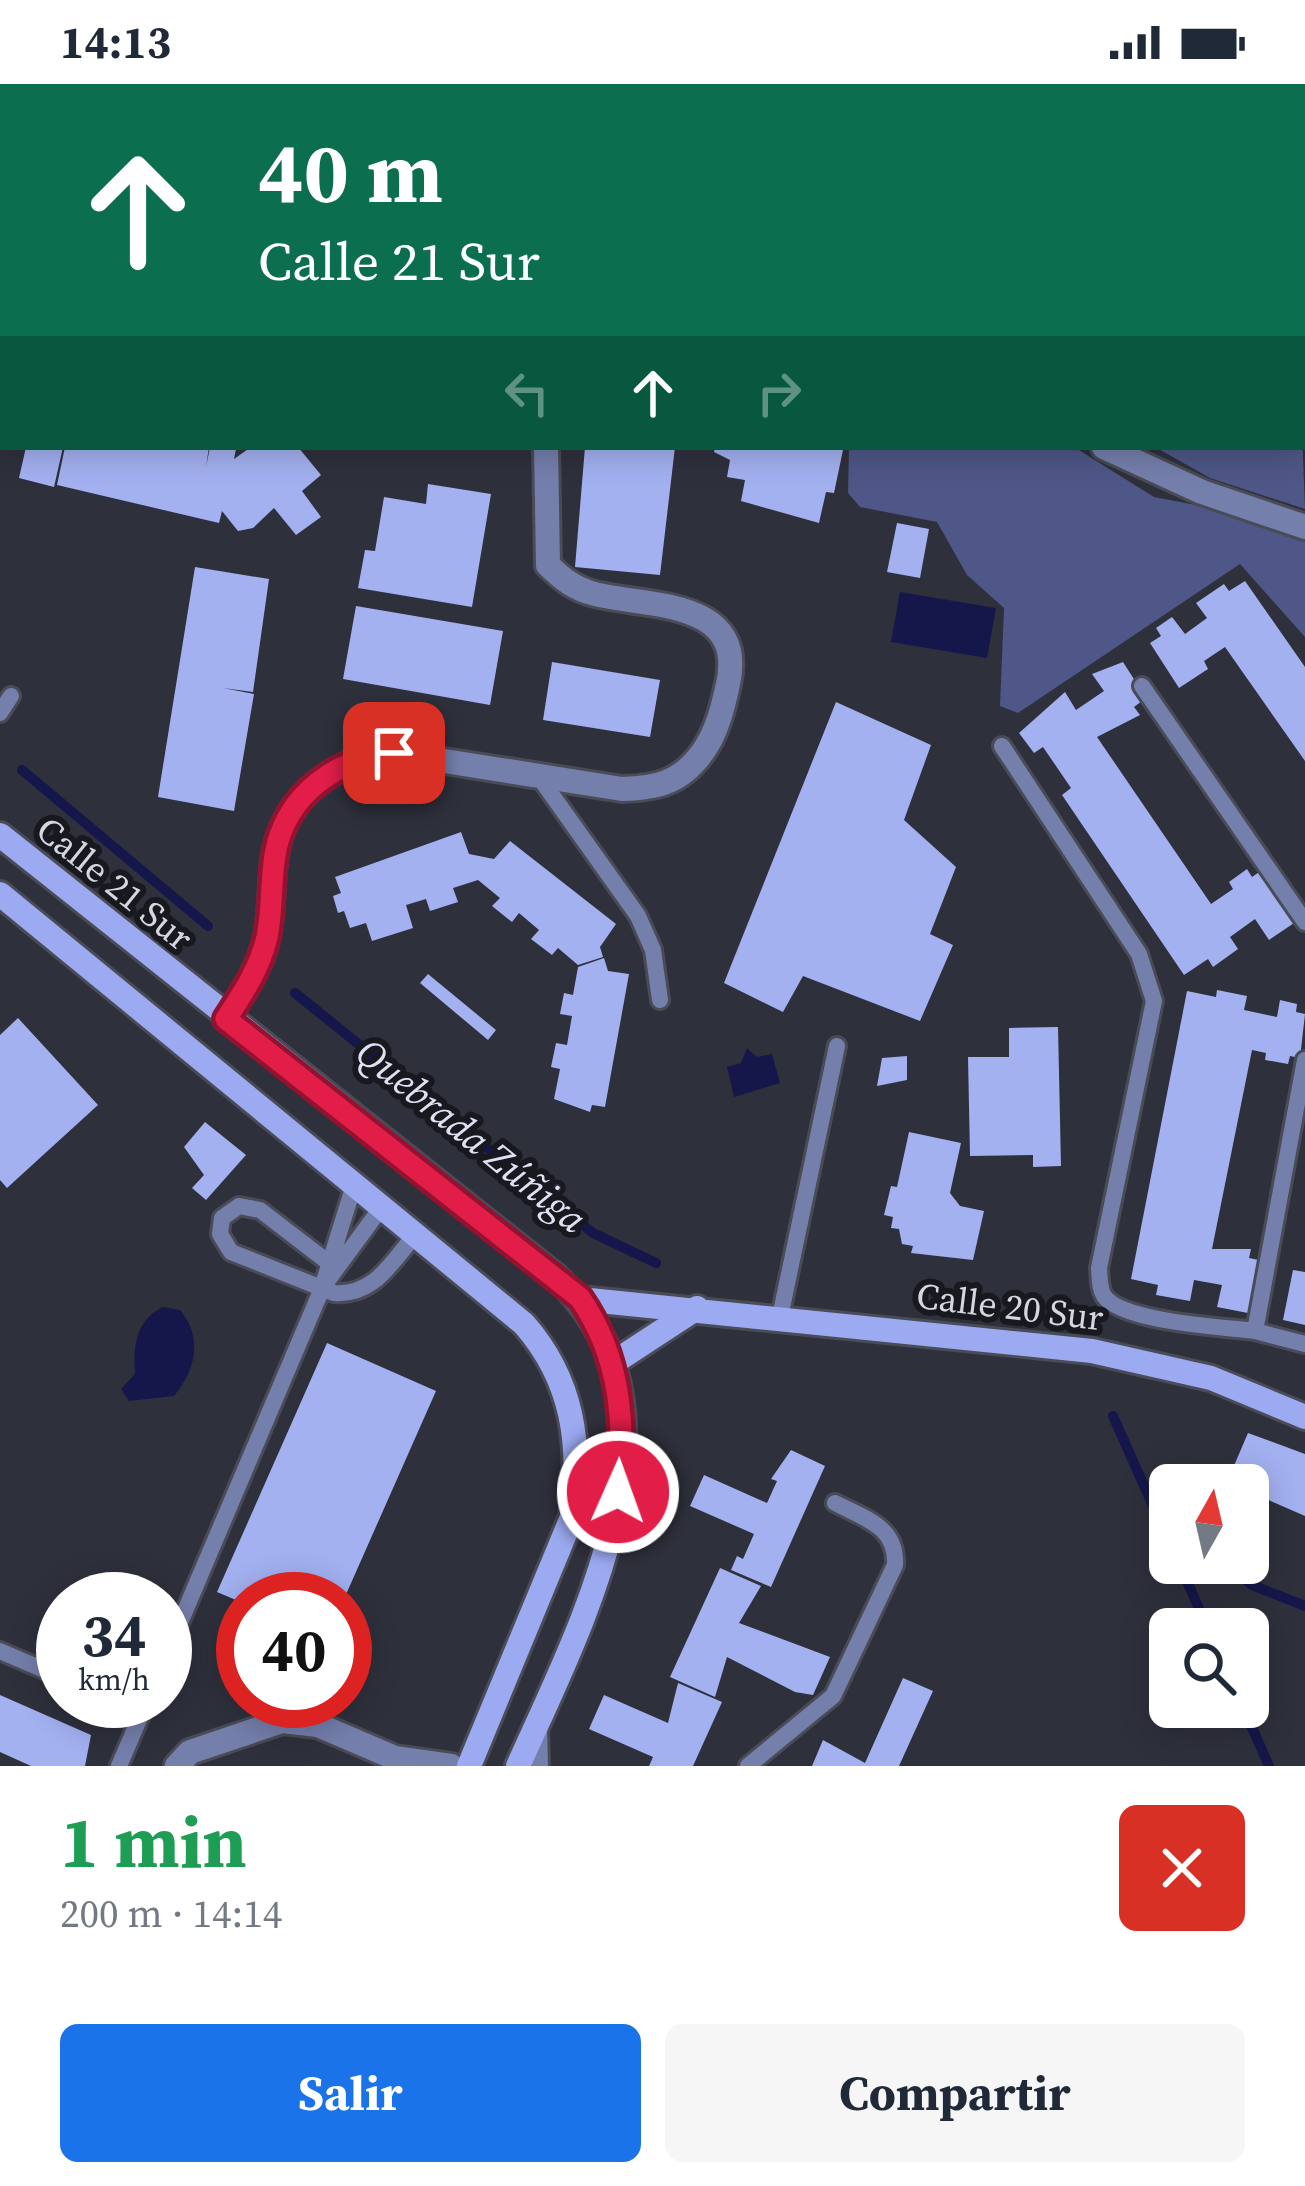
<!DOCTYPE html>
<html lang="es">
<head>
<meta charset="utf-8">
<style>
  :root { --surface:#fff; --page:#f6f6f7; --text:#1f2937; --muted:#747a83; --accent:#1a73e8 }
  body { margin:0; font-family:"Source Serif 4",serif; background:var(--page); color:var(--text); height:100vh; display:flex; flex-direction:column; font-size:45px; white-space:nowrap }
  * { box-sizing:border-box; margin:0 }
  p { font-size:39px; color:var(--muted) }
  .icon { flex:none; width:66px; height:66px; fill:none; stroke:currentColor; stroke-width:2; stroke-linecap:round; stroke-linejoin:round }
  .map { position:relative; height:1682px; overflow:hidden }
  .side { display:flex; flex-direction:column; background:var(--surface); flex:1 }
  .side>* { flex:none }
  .hud { position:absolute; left:0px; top:0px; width:1305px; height:366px; box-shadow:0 6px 30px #0003; background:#0b6e4f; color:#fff; overflow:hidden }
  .needle { width:78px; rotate:8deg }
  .controls { position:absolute; left:1149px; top:1380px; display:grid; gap:24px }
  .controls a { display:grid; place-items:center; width:120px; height:120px; border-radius:18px; background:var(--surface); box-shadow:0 6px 30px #0003; font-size:60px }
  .speed { position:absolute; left:36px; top:1488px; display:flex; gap:24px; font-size:60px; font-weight:700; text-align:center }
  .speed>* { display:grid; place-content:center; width:156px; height:156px; border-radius:50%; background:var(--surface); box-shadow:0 6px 30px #0003; line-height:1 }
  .speed small { font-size:30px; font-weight:400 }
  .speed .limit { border:18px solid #d22; background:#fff; color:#111 }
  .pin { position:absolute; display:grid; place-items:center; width:102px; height:102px; color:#fff; margin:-51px; border-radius:24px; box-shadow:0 6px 18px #0006 }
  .me { position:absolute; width:132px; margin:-66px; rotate:2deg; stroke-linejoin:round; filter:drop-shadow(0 0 9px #0008) }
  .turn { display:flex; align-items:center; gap:42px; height:252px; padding:0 60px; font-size:54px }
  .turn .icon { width:156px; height:156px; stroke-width:2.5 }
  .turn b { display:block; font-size:84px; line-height:102px }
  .lanes { display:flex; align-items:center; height:114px; padding:0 60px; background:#0003; justify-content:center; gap:60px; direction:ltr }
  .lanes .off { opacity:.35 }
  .round { display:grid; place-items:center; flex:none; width:126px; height:126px; border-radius:18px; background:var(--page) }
  .head { display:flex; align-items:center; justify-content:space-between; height:204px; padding:0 60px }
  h1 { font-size:72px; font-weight:700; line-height:90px; color:#1e9e55 }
  .button { display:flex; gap:24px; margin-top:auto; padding:24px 60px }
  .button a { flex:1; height:138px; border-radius:18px; background:var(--accent); color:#fff; font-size:48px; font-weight:700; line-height:138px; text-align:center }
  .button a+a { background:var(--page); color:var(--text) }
  .status { display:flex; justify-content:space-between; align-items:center; height:84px; padding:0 60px; background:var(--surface); direction:ltr }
  .status svg { height:33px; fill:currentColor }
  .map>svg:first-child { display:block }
  .green { fill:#4e5787 }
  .water { fill:#15174b }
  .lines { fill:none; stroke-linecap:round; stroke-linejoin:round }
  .stream { stroke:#15174b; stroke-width:10 }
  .building { fill:#a3b1f1 }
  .lane-casing { stroke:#494b56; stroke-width:22 }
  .street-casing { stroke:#494b56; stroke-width:30 }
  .secondary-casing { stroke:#494b56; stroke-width:30 }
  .lane { stroke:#757fac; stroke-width:16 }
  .street { stroke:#757fac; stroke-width:24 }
  .secondary { stroke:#9caaf2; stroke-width:24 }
  .route-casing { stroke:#92132f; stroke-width:30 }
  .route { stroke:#e11d48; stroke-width:21 }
  .labels { text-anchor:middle; stroke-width:12; stroke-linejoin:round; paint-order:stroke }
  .street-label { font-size:36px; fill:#d5d7df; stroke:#17191e }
  .water-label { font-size:39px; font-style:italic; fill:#dde1f3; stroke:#17191e }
</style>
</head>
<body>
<div class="status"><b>14:13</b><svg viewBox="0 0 49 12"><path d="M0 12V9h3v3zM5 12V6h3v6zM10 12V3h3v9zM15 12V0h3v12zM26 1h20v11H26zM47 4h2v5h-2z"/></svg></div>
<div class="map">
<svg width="1305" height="1682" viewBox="0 0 1305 1682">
  <rect width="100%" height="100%" fill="#2e303c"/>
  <!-- green -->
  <path class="green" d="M1302,348L1305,425L1210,394L1155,363H1302Z
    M849,363H1074L1154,413L1248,431L1305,451V553L1240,480L1018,629L1000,622L1004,524L967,491L937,438L860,423L848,409Z"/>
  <!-- water -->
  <path class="water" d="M900,508L996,524L987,574L891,558Z
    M747,964L757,973L772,970L780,999L734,1013L727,983L741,979Z
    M163,1223L180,1226C203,1253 196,1286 174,1312L129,1317L121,1305L135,1290C133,1262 136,1236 163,1223Z"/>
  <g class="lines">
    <!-- stream -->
    <path class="stream" d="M22,686L208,842
      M295,909L593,1149L656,1179
      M1113,1332L1170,1460
      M1150,1412L1170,1429
      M1179,1479L1208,1545
      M1227,1479L1252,1501L1305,1522
      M1243,1623L1269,1682"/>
  </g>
  <!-- building -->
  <path class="building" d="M26,363H63L54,403L19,394Z
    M65,363H209L206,383L210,363L236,365L234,375L251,363H298L321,391L302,407L321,433L296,451L274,424L253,444L238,447L222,427L219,439L57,401Z
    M585,363H675L660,491L575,483Z
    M715,363L843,366L834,409L826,408L819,439L741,417L745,396L727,393L730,376L714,368Z
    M428,400L491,410L472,523L358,504L365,466L375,467L384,413L426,420Z
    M897,439L929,445L920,494L887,488Z
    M195,483L269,495L253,608L223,604L254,610L234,727L158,713Z
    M1245,497L1305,583V677L1225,563L1204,577L1208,585L1179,604L1150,559L1161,552L1156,544L1172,533L1185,550L1207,534L1196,519L1224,500L1229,507Z
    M356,522L503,547L490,621L343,595Z
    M552,578L660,596L650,653L543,636Z
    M1123,578L1146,614L1134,623L1140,631L1097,653L1211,820L1233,805L1229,798L1247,785L1252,793L1265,784L1300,835L1269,856L1255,835L1230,853L1238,865L1213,883L1208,875L1184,891L1062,711L1071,704L1043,663L1034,669L1019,649L1065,608L1076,626L1104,607L1092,590Z
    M836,618L931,661L904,736L956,783L930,850L953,861L920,937L803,892L783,928L724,899Z
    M461,748L469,770L494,775L510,757L616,840L600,863L603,873L578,881L558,864L552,871L531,855L539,846L519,829L512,838L492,822L500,814L478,796L453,804L458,818L430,827L426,815L406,821L413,844L372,857L366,839L350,844L344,827L338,829L333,812L341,809L335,793Z
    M604,874L608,887L629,890L605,1023L592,1021L590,1028L554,1015L560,985L551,983L556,959L567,961L572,932L560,930L564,909L573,911L578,883Z
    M428,890L496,946L488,956L420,899Z
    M1217,906L1247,912L1244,926L1277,933L1280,916L1297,920L1296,928L1305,930L1300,974L1290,972L1288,980L1265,976L1266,969L1252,966L1212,1165H1251L1249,1174L1259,1176L1248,1229L1217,1223L1222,1201L1194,1196L1190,1217L1156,1211L1158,1201L1131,1195L1187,907L1216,913Z
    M18,934L98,1021L7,1104L0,1096V951Z
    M1058,943L1061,1082L1033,1083V1071L970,1072L968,973H1009V944Z
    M907,972V996L877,1002L882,974Z
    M205,1038L246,1071L206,1116L192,1104L204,1091L184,1063Z
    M909,1048L961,1059L950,1109L960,1122L984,1127L973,1176L911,1169L913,1162L902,1160L899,1145L891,1144L893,1133L884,1131L891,1102L897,1103Z
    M1293,1186L1305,1188V1241L1283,1236Z
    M327,1259L436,1307L344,1515H243V1519L217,1508Z
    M1248,1349L1305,1370V1432L1248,1407V1401L1227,1398Z
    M791,1366L825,1382L771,1503L731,1486L737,1472L743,1475L754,1450L690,1422L704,1391L767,1419L777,1397L771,1395Z
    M720,1484L761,1502L739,1539L830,1573L813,1611L795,1608L727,1573L715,1613L670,1593Z
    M903,1594L933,1607L899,1682H812L823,1656L865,1679Z
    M678,1599L722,1618L693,1682H649L653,1673L589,1645L604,1611L668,1639Z
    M0,1611L91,1651L85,1682H31L0,1668Z"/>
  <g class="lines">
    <!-- lane casing -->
    <g class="lane-casing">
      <path id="lane" d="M1056,0L1068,3
        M952,3L955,0
        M1302,61L1305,62
        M1142,602L1305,838
        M0,629L11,612
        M1002,662L1139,870L1154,917L1099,1184C1100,1194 1099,1204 1104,1212C1122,1238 1224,1243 1255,1247
        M537,690L638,832L653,866L660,916
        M1305,976L1255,1247L1305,1260
        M329,1179L260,1126L239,1122L222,1134L220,1150L231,1168L334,1209C374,1212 391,1179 415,1151
        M328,1196L381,1124
        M780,1233L837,962
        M0,1567L63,1594
        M165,1574L321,1207L354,1101
        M119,1617L142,1627
        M539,1643L540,1682
        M119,1682L147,1617
        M748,1682L833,1612L895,1481C897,1443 866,1435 835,1419"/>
    </g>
    <!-- street casing -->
    <g class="street-casing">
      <path id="street" d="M698,0V3
        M1104,363L1202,408L1305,443
        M226,935C243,909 260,884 267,853C274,820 269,783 280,751C298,701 345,674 394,669L622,705C657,704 680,699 702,669C717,649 723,623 728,600C747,514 645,523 595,510C575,505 562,495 548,481L546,363
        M177,1682L190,1668L282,1637L318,1641L395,1674L451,1682"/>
    </g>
    <!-- secondary casing -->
    <g class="secondary-casing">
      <path id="secondary" d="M0,751L554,1191C699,1322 582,1539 518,1682
        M0,810L524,1240C573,1296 582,1360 572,1433L469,1682
        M580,1215L1092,1267L1211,1294L1305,1333
        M613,1279L697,1224"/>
    </g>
    <!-- lane -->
    <use href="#lane" class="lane"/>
    <!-- street -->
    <use href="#street" class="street"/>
    <!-- secondary -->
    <use href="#secondary" class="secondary"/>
  </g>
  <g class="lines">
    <!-- route casing -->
    <g class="route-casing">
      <path id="route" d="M394,669C345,674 298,701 280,751C269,783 274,820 267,853C260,884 243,909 226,935L580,1214C620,1272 626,1339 618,1408"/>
    </g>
    <!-- route -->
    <use href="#route" class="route"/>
  </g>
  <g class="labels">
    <!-- street labels -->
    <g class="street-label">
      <text transform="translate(115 799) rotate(39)" y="13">Calle 21 Sur</text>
      <text transform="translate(1010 1222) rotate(7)" y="13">Calle 20 Sur</text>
    </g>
    <!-- water labels -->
    <g class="water-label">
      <text transform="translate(472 1051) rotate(39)" y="14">Quebrada Zúñiga</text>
    </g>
  </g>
</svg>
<div class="controls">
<a><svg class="needle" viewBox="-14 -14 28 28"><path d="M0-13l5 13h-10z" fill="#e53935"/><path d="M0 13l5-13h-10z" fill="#747a83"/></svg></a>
<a><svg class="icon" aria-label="search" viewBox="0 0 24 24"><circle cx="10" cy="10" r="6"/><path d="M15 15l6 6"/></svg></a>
</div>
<div class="speed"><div>34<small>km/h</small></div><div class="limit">40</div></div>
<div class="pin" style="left:394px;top:669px;background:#d93025"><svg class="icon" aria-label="arrive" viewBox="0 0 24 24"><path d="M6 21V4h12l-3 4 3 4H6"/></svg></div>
<svg class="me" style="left:618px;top:1408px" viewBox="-20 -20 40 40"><circle r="17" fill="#e11d48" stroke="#fff" stroke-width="3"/><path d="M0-11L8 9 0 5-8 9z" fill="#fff"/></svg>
<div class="hud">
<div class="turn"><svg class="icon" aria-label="ahead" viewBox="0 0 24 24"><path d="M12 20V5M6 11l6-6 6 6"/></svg><div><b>40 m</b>Calle 21 Sur</div></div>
<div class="lanes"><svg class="icon off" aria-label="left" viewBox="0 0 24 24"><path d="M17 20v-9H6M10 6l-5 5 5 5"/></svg><svg class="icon" aria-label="ahead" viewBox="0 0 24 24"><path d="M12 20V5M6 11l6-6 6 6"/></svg><svg class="icon off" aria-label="right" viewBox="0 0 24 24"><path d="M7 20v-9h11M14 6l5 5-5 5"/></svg></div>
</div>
</div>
<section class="side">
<div class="head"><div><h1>1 min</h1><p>200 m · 14:14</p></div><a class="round" style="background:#d93025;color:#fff"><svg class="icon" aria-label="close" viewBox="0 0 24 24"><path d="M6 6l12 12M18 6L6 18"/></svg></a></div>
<div class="button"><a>Salir</a><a>Compartir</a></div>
</section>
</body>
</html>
